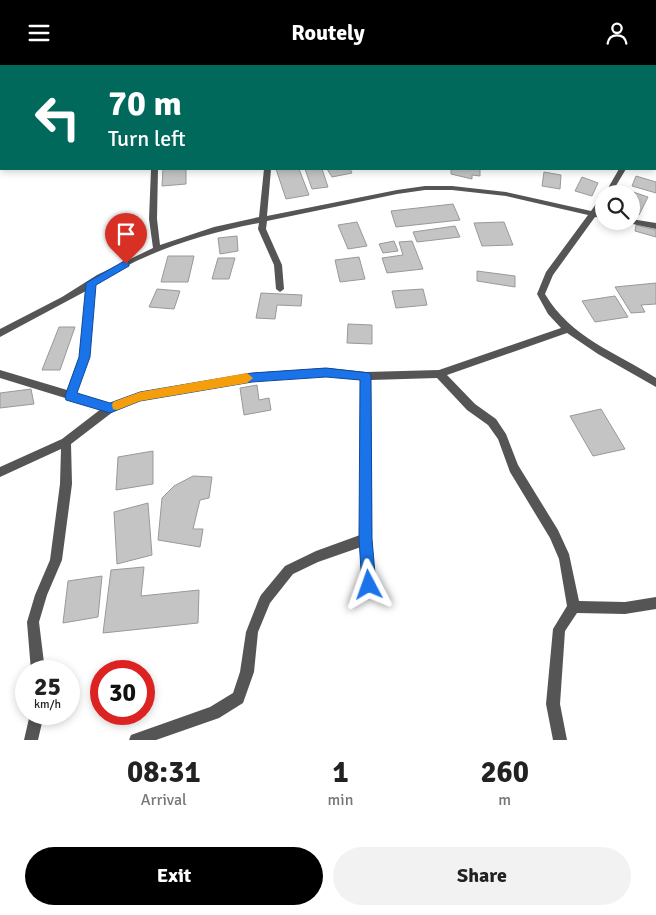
<!DOCTYPE html>
<html lang="en">
<head>
<meta charset="utf-8">
<style>
  :root { --surface:#fff; --page:#f2f2f2; --text:#222; --muted:#767676; --accent:#000 }
  body { margin:0; font-family:Signika,sans-serif; background:var(--page); color:var(--text); height:100vh; display:flex; flex-direction:column; font-size:19px; white-space:nowrap }
  * { box-sizing:border-box; margin:0 }
  p { font-size:16px; color:var(--muted) }
  .icon { flex:none; width:28px; height:28px; fill:none; stroke:currentColor; stroke-width:2; stroke-linecap:round; stroke-linejoin:round }
  .map { position:relative; height:675px; overflow:hidden }
  .sheet { display:flex; flex-direction:column; background:var(--surface); flex:1 }
  .sheet>* { flex:none }
  .top-card { position:absolute; left:0px; top:0px; width:656px; height:105px; box-shadow:0 2px 8px #0003; background:#00695c; color:#fff; overflow:hidden }
  .fabs { position:absolute; left:595px; top:120px; display:grid; gap:10px }
  .fabs a { display:grid; place-items:center; width:45px; height:45px; border-radius:50%; background:var(--surface); box-shadow:0 2px 8px #0003; font-size:25px }
  .speed { position:absolute; left:15px; top:595px; display:flex; gap:10px; font-size:25px; font-weight:700; text-align:center }
  .speed>* { display:grid; place-content:center; width:65px; height:65px; border-radius:50%; background:var(--surface); box-shadow:0 2px 8px #0003; line-height:1 }
  .speed small { font-size:12px; font-weight:400 }
  .speed .limit { border:8px solid #d22; background:#fff; color:#111 }
  .pin { position:absolute; display:grid; place-items:center; width:42px; height:42px; color:#fff; margin:-51px -21px; border-radius:50% 50% 50% 0; rotate:-45deg; box-shadow:0 0 5px #0007 }
  .pin .icon { rotate:45deg }
  .me { position:absolute; width:55px; margin:-28px; rotate:356deg; stroke-linejoin:round; filter:drop-shadow(0 0 4px #0008) }
  .turn { display:flex; align-items:center; gap:18px; height:105px; padding:0 25px; font-size:22px }
  .turn .icon { width:65px; height:65px; stroke-width:2.5 }
  .turn b { display:block; font-size:35px; line-height:42px }
  .eta { display:flex; justify-content:space-evenly; align-items:center; height:85px; text-align:center }
  .eta b { font-size:30px; font-weight:700; line-height:35px }
  .cta { display:flex; gap:10px; margin-top:auto; padding:10px 25px }
  .cta a { flex:1; height:58px; border-radius:30px; background:var(--accent); color:#fff; font-size:20px; font-weight:700; line-height:58px; text-align:center }
  .cta a+a { background:var(--page); color:var(--text) }
  header { display:flex; justify-content:space-between; align-items:center; height:65px; padding:0 25px; background:var(--accent); color:#fff; font-size:22px; font-weight:700 }
  .map>svg:first-child { display:block }
  .building { fill:#c4c4c4; stroke:#999 }
  .lines { fill:none; stroke-linecap:round; stroke-linejoin:round }
  .minor { fill:#555; fill-rule:evenodd }
  .route { fill:#1a73e8; stroke:#114b97 }
  .slow { fill:#f59e0b }
</style>
</head>
<body>
<header><svg class="icon" aria-label="menu" viewBox="0 0 24 24"><path d="M4 6h16M4 12h16M4 18h16"/></svg>Routely<svg class="icon" aria-label="person" viewBox="0 0 24 24"><circle cx="12" cy="8" r="4"/><path d="M4 21q1-7 8-7t8 7"/></svg></header>
<div class="map">
<svg width="656" height="675" viewBox="0 0 656 675">
  <rect width="100%" height="100%" fill="#fff"/>
  <!-- building -->
  <path class="building" d="M163,104H186V119L162,121Z
    M276,104H299L309,130L286,134Z
    M305,104H322L328,122L312,124Z
    M327,104H350L352,108L332,112Z
    M451,104H480V111L472,110V114L451,109Z
    M544,107L561,110L560,124L542,121Z
    M636,111L656,117V128L632,121Z
    M582,112L598,118L592,131L575,126Z
    M627,125L648,132L639,150L631,147L634,135L631,134V129H625Z
    M453,139L460,155L396,162L391,146Z
    M357,157L367,181L348,184L338,160Z
    M504,157L513,180L482,181L474,158Z
    M636,160L656,165V172L635,166Z
    M455,161L460,172L417,177L413,167Z
    M237,171L238,186L220,189L218,173Z
    M394,176L398,186L383,188L379,179Z
    M412,176L423,204L387,208L382,193L403,190L399,177Z
    M168,191H194L188,217H161Z
    M359,192L365,214L340,217L335,195Z
    M218,193H235L229,214H212Z
    M477,206L515,211V222L477,216Z
    M656,218V239L641,240L645,247L631,248L615,222Z
    M157,224L180,226L174,244L149,242Z
    M423,224L427,240L396,243L392,226Z
    M261,228L302,230L301,241L277,240L275,254L256,253Z
    M615,231L628,252L595,257L582,236Z
    M348,259L372,260V279L347,278Z
    M59,262H75L60,305H42Z
    M257,320L259,335L269,333L271,345L244,350L240,323Z
    M31,324L34,339L0,343V328Z
    M601,344L625,384L593,391L570,351Z
    M153,386V419L116,425L118,392Z
    M193,411L212,412L209,433L200,435L193,464H203L200,482L158,475L162,433L174,421Z
    M148,438L152,490L117,499L114,447Z
    M144,502L141,531L199,525L198,558L103,568L111,505Z
    M102,511L98,552L63,558L68,516Z"/>
  <g class="lines">
    <!-- minor -->
    <path class="minor" d="M620,0H630L631,1H621Z
      M655,7H656V11H655Z
      M655,61H656V66H655Z
      M151,104H158L157,154L160,180L214,162L259,152L264,104H271L267,151L397,125L425,121H452L506,127L591,146L601,132H604V140L598,147L604,148V153L595,152L553,210L545,229C571,273 615,287 656,313V322L598,289L567,268L447,310L475,339L496,354L506,369L518,400L558,465L569,489L579,536L625,537L656,532V544L625,549L577,548L565,566L560,639L567,675H553L546,639L553,564L567,541L559,494L550,473L510,407L498,374L488,360L467,345L437,313L371,315L372,474L375,520L373,524L369,526L365,524L363,520L361,482L318,497L293,509L270,538L258,567L254,607L243,638L219,653L156,675H129L131,670L210,642L233,628L240,607L246,567L259,534L261,530L285,501L316,486L360,470L361,315L327,311L252,316L140,336L114,346L71,379L72,419L62,495L47,530L39,557L45,606H31L27,557L35,530L50,495L60,419L61,384L0,412V402L62,374L101,344L0,313V305L67,325L79,292L86,226L0,272V264L62,232L97,210L153,183L149,154ZM425,125H452L506,131L588,150L546,207L537,229L548,249L561,263L439,305L366,307L327,303L252,308L139,328L110,339L76,328L89,292L95,219C144,187 202,169 259,158L258,164L274,200L276,224L280,227L284,224L282,200L266,164L267,156L397,129Z
      M619,104H626L611,129L604,130Z
      M631,154L656,158V164L628,158L627,156H631Z
      M30,649H44L38,675H24Z"/>
  </g>
  <!-- route -->
  <path class="route" d="M126,195L129,196V201L96,220L90,292L77,328L110,338L140,327L252,308L326,303L370,308L371,311L372,474L376,520L374,525L369,527L364,525L362,520L359,474L360,315L326,312L252,317L140,336L110,348L66,335L65,331L79,292L86,218Z"/>
  <!-- slow -->
  <path class="slow" d="M247,308L253,313L247,318L140,336L117,345L113,344L112,340L113,337L140,327Z"/>
</svg>
<div class="fabs">
<a><svg class="icon" aria-label="search" viewBox="0 0 24 24"><circle cx="10" cy="10" r="6"/><path d="M15 15l6 6"/></svg></a>
</div>
<div class="speed"><div>25<small>km/h</small></div><div class="limit">30</div></div>
<div class="pin" style="left:126px;top:199px;background:#d93025"><svg class="icon" aria-label="arrive" viewBox="0 0 24 24"><path d="M6 21V4h12l-3 4 3 4H6"/></svg></div>
<svg class="me" style="left:369px;top:520px" viewBox="-20 -20 40 40"><path d="M0-17L14 15 0 8-14 15z" fill="#1a73e8" stroke="#fff" stroke-width="4"/></svg>
<div class="top-card">
<div class="turn"><svg class="icon" aria-label="left" viewBox="0 0 24 24"><path d="M17 20v-9H6M10 6l-5 5 5 5"/></svg><div><b>70 m</b>Turn left</div></div>
</div>
</div>
<section class="sheet">
<div class="eta">
<div><b>08:31</b><p>Arrival</p></div>
<div><b>1</b><p>min</p></div>
<div><b>260</b><p>m</p></div>
</div>
<div class="cta"><a>Exit</a><a>Share</a></div>
</section>
</body>
</html>
